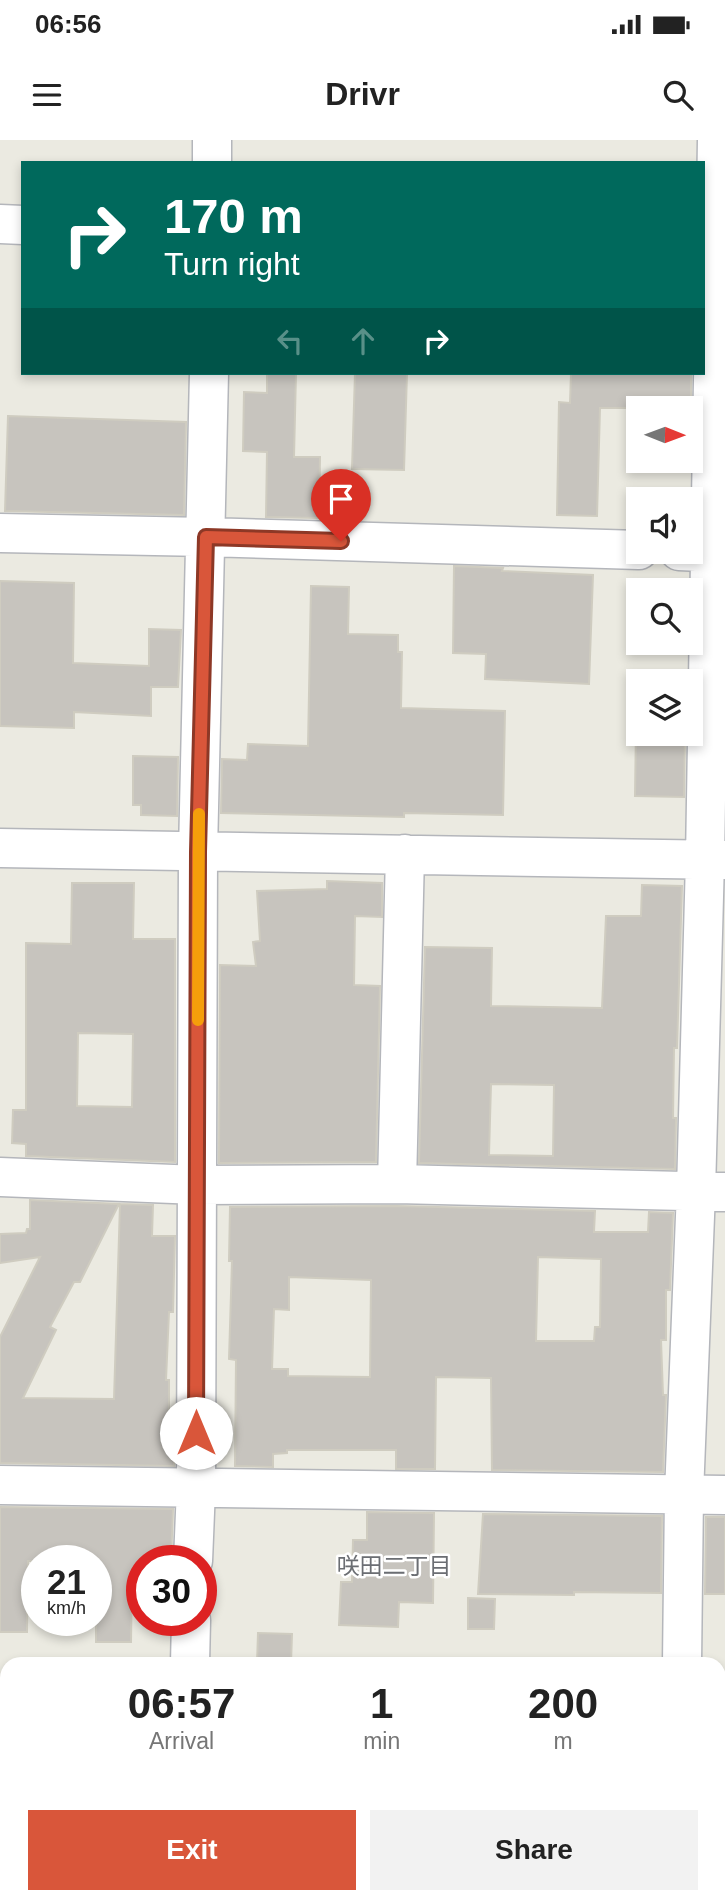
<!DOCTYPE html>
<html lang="en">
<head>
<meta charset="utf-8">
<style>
  :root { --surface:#fff; --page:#f2f2f2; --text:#222; --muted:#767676; --accent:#d9563a }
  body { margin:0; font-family:Arial,"Noto Sans JP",sans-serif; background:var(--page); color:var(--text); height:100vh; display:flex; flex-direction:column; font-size:26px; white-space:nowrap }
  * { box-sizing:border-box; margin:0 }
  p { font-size:23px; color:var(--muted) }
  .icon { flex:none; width:38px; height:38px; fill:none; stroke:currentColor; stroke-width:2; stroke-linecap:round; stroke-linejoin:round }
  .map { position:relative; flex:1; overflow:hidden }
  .sheet { position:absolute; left:0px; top:1517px; width:726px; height:247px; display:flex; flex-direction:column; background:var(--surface); border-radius:21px 21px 0 0; box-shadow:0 4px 10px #0003 }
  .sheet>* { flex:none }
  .guide { position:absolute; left:21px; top:21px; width:684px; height:214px; border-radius:0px; box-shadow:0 4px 10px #0003; background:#00695c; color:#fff; overflow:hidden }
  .needle { width:46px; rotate:91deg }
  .tools { position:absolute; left:626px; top:256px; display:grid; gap:14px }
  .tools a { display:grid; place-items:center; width:77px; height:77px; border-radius:0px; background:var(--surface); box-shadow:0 4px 10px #0003; font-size:35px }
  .speed { position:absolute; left:21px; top:1405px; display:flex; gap:14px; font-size:35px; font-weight:700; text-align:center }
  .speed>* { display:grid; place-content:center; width:91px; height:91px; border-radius:50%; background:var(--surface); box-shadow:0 4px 10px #0003; line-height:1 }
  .speed small { font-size:18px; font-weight:400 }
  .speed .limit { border:10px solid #d22; background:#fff; color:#111 }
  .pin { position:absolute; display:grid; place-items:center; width:60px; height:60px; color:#fff; margin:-72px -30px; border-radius:50% 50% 50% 0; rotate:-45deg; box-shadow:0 0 7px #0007 }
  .pin .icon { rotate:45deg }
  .me { position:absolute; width:77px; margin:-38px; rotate:0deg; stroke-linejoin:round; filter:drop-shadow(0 0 5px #0008) }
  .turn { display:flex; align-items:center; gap:24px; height:147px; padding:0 28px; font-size:32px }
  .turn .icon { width:91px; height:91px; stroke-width:2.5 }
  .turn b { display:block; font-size:49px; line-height:60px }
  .lanes { display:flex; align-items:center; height:66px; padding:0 28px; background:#0003; justify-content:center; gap:35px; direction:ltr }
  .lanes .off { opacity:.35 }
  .eta { display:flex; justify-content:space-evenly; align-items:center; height:119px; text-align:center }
  .eta b { font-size:42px; font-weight:700; line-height:49px }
  .button { display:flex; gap:14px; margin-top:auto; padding:14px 28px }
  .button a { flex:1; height:80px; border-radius:0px; background:var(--accent); color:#fff; font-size:28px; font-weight:700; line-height:80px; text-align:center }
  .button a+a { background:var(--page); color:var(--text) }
  .status { display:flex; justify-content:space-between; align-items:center; height:49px; padding:0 35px; background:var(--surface); direction:ltr }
  .status svg { height:19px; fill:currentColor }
  header { display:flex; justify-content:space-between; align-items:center; height:91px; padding:0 28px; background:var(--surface); font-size:32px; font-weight:700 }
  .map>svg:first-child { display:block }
  .building { fill:#c7c4be; stroke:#cfccc0; stroke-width:2; fill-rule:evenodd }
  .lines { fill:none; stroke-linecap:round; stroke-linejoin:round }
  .minor-casing { stroke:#b4b6bb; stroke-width:41 }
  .minor { stroke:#fff; stroke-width:38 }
  .route-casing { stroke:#8d3826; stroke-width:18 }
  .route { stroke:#d9563a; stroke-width:12 }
  .slow { stroke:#f59e0b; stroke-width:12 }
  .labels { text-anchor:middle; stroke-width:5; stroke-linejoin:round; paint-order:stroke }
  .neighbourhood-label { font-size:23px; fill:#6b6e73; stroke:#fff }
</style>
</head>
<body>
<div class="status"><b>06:56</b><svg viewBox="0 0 49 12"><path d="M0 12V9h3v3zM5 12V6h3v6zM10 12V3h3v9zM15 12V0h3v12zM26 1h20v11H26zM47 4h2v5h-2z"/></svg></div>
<header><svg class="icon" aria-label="menu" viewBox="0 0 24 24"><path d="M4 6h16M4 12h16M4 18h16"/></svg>Drivr<svg class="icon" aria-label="search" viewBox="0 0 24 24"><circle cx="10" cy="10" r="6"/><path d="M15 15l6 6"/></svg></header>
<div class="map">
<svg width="725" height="1763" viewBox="0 0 725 1763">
  <rect width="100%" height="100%" fill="#ebeae1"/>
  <!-- building -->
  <path class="building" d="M267,233H296L294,317H320L319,378L266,377L267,312L243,311L244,252L267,253Z
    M355,233H407L404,330L352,329Z
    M571,233H691V268H600L597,376L557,375L559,262L570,263Z
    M8,276L186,282L184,375L5,371Z
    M454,426L503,428L502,431L593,435L589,544L485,539L486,514L453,513Z
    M0,441L74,443L73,523L149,526V489L181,490L178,547H151V576L74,572V588L0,586Z
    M311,446L349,447L348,494L398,495V512H402L401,568L505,571L503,675L404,673V677L221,673L222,619L247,620L248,604L308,606Z
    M636,587H639V593H685L684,657L635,656Z
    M133,616L178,617L177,676L141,675V665H133Z
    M327,741L382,743V777L355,776L354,845L380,846L376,1022L219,1023L220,825L256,826L253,802L260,801L257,751L327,749Z
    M72,743H134L133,799H175V1022L26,1016V1004L12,1003L13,970H26V803L71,804ZM78,893L133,894L132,967L77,966Z
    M642,745L682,746L677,908H674L673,978H676L675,1029L419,1023L425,807L492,808L491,866L602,868L606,776H641ZM491,944L554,945L553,1016L489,1015Z
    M30,1060L119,1064L80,1142H74L50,1187L56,1190L23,1258L114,1259L120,1064L153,1065L152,1096H175L173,1172H169L166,1240H169V1312H174V1326L0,1323V1197L40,1117L0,1123V1094L26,1093L27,1089H30Z
    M397,1066L595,1071L594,1092H648L649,1072L673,1073L670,1150H666V1200H661L663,1255H666L663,1332L492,1330L491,1238L436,1237L435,1329H396V1310H287V1313L273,1314V1327L235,1326L236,1220L229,1219L232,1121H229L230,1067ZM538,1117L601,1119L600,1187H595L594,1201H536ZM289,1137L371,1140L370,1237L288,1236V1229H272L274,1169L289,1170Z
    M0,1367L173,1369L171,1421H142V1439L132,1438L131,1502H96V1421H28L27,1492H0Z
    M367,1372L434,1373L433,1463L399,1462L398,1487L339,1485L341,1442H352L353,1400H367Z
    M483,1374L662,1376L661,1453L574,1452V1455L478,1454Z
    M706,1377H725V1454H705Z
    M468,1458L495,1459L494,1489H468Z
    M258,1493L292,1494L291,1524H257Z"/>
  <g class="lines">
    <!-- minor casing -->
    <g class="minor-casing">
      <path id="minor" d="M212,23V0
        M0,84L23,85
        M0,393L206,397L639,410
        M679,411L725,413
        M0,708L725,720
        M0,1037L198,1045L397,1044L725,1052
        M397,1044L405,714
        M0,1345L725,1355
        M193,1421L196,1348L198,712L209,233
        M190,1524L191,1480
        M682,1524L684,1354L696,1051L705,720L717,0
        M0,1656L7,1662
        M719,1663H725
        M151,1757L161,1763
        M489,1763V1757"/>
    </g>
    <!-- minor -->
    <use href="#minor" class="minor"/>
  </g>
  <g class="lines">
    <!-- route casing -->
    <g class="route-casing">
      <path id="route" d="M196,1293L198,712L206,397L341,401"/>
    </g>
    <!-- route -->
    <use href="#route" class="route"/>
    <!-- slow -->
    <path class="slow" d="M198,880L199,674"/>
  </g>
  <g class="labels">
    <!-- neighbourhood labels -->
    <g class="neighbourhood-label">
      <text x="394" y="1434">咲田二丁目</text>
    </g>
  </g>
</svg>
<div class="tools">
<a><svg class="needle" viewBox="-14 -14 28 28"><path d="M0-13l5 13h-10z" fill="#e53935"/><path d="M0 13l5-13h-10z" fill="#767676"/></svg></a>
<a><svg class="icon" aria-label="sound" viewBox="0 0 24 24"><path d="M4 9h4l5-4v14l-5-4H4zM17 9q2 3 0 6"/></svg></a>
<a><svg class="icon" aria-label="search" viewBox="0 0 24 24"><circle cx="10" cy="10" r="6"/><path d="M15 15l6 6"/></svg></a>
<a><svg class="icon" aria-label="layers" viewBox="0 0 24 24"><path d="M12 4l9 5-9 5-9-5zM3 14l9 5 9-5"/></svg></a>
</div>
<div class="speed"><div>21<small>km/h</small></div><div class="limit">30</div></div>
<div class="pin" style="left:341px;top:401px;background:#d93025"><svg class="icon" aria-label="arrive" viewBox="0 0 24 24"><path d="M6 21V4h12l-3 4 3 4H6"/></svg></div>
<svg class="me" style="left:196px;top:1293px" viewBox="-20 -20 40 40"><circle r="19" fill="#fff"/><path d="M0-13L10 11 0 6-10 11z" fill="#d9563a"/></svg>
<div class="guide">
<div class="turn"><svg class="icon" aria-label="right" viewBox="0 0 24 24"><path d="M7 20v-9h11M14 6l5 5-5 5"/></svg><div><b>170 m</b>Turn right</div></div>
<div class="lanes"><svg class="icon off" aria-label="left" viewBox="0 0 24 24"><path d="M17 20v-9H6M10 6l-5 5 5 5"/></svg><svg class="icon off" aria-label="ahead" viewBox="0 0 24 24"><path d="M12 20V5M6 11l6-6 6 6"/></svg><svg class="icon" aria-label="right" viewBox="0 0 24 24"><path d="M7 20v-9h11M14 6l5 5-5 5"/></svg></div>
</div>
<section class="sheet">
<div class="eta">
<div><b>06:57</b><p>Arrival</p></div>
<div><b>1</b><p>min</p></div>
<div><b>200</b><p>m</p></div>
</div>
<div class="button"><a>Exit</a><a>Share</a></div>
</section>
</div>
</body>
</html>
